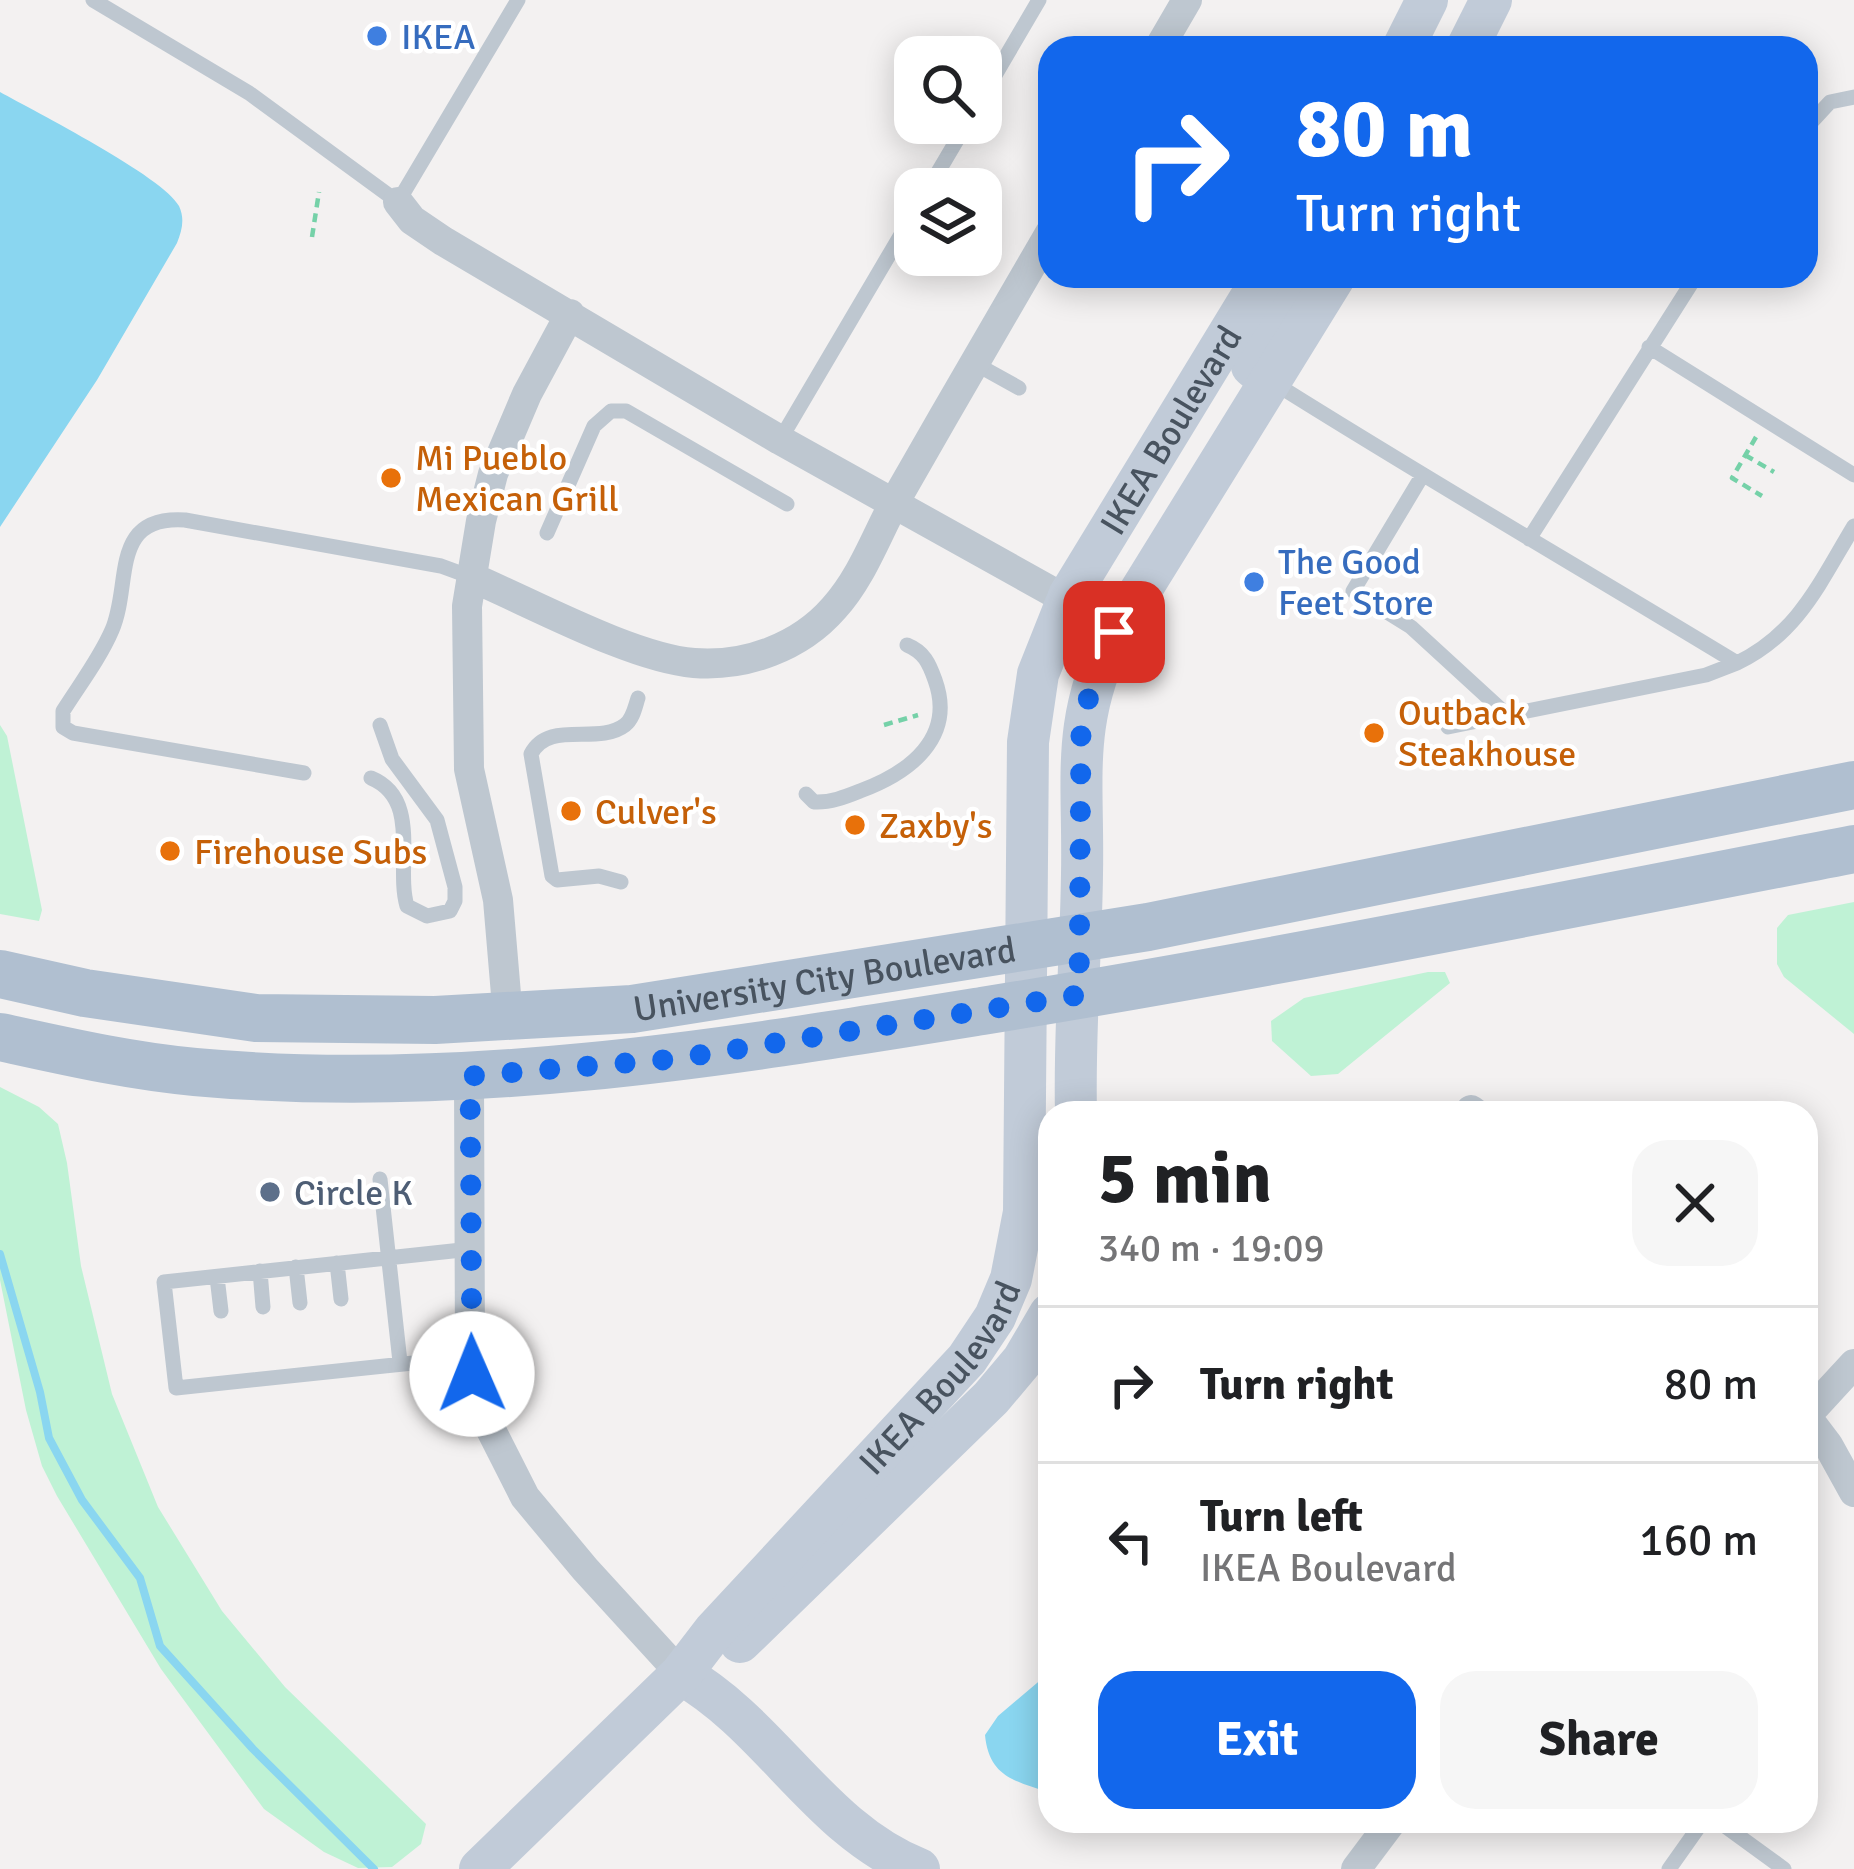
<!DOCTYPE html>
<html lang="en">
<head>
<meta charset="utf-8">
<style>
  :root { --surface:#fff; --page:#f6f6f6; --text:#202124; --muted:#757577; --line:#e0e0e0; --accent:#1267ec }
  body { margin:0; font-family:Signika,sans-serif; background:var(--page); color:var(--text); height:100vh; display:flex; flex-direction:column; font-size:45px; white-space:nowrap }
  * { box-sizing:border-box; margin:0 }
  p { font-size:39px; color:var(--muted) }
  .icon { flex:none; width:66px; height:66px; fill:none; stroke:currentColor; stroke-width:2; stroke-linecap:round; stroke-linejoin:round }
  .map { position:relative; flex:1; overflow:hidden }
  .sheet { position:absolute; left:1038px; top:1101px; width:780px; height:732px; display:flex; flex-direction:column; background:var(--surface); border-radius:36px; box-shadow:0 6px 30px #0003 }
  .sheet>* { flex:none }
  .top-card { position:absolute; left:1038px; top:36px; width:780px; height:252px; border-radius:36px; box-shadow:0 6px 30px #0003; background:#1267ec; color:#fff; overflow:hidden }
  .buttons { position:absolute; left:894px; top:36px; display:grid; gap:24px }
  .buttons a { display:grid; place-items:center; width:108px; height:108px; border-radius:24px; background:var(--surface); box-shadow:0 6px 30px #0003; font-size:60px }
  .pin { position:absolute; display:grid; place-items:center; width:102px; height:102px; color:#fff; margin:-51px; border-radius:24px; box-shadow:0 6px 18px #0006 }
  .me { position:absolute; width:132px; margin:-66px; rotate:359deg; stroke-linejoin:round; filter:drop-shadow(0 0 9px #0008) }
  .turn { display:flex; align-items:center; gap:42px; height:252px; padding:0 60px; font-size:54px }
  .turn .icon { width:156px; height:156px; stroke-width:2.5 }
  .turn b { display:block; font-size:84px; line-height:102px }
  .round { display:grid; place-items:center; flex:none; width:126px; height:126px; border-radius:36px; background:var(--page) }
  .headline { display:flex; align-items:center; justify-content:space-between; height:204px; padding:0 60px }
  h1 { font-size:72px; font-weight:700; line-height:90px }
  .button { display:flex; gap:24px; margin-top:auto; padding:24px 60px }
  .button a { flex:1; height:138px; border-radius:36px; background:var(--accent); color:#fff; font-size:48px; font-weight:700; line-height:138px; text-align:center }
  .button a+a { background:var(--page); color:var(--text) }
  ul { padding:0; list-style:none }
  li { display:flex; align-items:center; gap:36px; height:156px; padding:0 60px; border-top:3px solid var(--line) }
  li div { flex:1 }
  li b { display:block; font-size:45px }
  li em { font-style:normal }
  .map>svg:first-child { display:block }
  .green { fill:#bff2d5 }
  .water { fill:#8ad6f0 }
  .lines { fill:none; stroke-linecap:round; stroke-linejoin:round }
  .stream { stroke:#8ad6f0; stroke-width:8 }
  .path { stroke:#75d1a8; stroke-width:4.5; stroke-dasharray:9 6; stroke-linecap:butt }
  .lane { stroke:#bec7d0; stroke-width:15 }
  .street { stroke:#bec7d0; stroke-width:30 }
  .secondary { stroke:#c1cbd8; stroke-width:42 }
  .primary { stroke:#b0bfd0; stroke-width:48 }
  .route { stroke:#1267ec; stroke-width:21; stroke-dasharray:0 37.8 }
  .shop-dot { fill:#3f7fe0; stroke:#fff; stroke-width:4.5 }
  .food-dot { fill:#e8710a; stroke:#fff; stroke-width:4.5 }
  .service-dot { fill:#5c6f8a; stroke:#fff; stroke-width:4.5 }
  .labels { text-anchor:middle; stroke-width:9; stroke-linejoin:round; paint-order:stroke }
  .shop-label { font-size:36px; fill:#366cbe; stroke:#fff; text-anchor:start }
  .street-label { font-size:36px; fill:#48535f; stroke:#fff }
  .food-label { font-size:36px; fill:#c56008; stroke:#fff; text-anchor:start }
  .service-label { font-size:36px; fill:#4e5e75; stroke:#fff; text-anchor:start }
</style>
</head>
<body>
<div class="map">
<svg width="1854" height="1869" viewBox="0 0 1854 1869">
  <rect width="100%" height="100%" fill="#f3f1f1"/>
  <!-- green -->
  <path class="green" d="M0,725L7,736L42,910L39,921L0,914Z
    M1854,902V1034L1784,977L1777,964V928L1788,915Z
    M1428,972H1445L1450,983L1338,1074L1311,1076L1272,1041L1271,1021L1304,998Z
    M0,1087L39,1107L58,1124L67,1163L81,1266L112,1394L158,1507L222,1611L285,1687L426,1824L421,1844L392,1867L358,1868L324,1852L264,1809L161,1669L57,1496L42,1466L26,1410L0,1280Z"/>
  <!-- water -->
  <path class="water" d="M0,92C34,111 164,177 179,206C185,219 182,230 177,243L97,380L0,527Z
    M1050,1672V1793C1015,1781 989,1777 985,1735L998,1716Z"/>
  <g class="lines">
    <!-- stream -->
    <path class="stream" d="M0,1254L40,1392L49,1438L82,1500L140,1578L160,1646L253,1749L374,1869"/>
    <!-- path -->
    <path class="path" d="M312,237L319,192
      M1756,437L1732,478L1762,496
      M1745,455L1774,472
      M884,725L918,715"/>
    <!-- lane -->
    <path class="lane" d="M93,0L249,93L398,202L518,0
      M981,99L1039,0
      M1806,128L1830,102L1854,97
      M928,189L967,123
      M1649,347L1854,475
      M974,363L1019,388
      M1271,381C1425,478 1582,569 1737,663C1798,634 1820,582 1854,526
      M780,440L915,211
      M1422,476L1353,591L1411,627L1507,715L1706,675L1737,663
      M547,533L594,426L611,411H626L787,504
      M1529,539L1696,276
      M1448,727L1507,715
      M304,773L73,733L63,727V711C80,684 100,658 112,630C132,584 109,515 185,520L441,566L471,577
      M371,778C422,799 395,866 407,906L427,916L450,911L455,901V887L437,820L392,759L380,725
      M806,794L814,802C830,803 845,797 860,791C909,773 956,738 935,680C929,663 924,652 907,645
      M621,882L599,876L557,880L552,876L531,754C549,719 598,746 625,725C633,719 635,707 638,698
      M380,1179L400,1362
      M337,1263L341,1299
      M296,1267L300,1303
      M260,1271L263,1307
      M217,1277L221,1311
      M470,1357L176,1388L164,1282L471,1249
      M1718,1821L1784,1869
      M1669,1869L1703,1821"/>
    <!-- street -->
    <path class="street" d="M1159,48L1187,0
      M398,202L412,220L443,241L780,440L1067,600
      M471,577C532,603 632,658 694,663C746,667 800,647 834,608C863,576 877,533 898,496C948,408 999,321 1050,233
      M508,1018L498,900L469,769L467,606L481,521L493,474L527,394L570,314
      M469,1076L470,1357L485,1418L525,1497L585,1569L681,1674
      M1471,1110L1475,1113
      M1806,1416L1828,1445L1854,1492
      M1806,1416L1854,1364
      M1356,1869L1392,1821"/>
    <!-- secondary -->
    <g class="secondary">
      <path d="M1403,48L1427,0"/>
      <path d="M1467,48L1491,0"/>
      <path d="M1270,381L1252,366V353L1299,276"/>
      <path d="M1076,1113C1074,1033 1081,954 1082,874C1084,778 1070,723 1115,632L1335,276"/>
      <path d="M740,1642L991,1398L1023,1360L1050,1314"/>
      <path d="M681,1674C772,1726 820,1830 919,1869"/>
      <path id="s1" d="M480,1869L681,1674L714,1631L967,1359L995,1317L1011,1279L1024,1212L1028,742L1038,674L1069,596L1264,276"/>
    </g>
    <!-- primary -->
    <g class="primary">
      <path id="s2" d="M0,974L85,993L256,1018L435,1020L632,1009L1148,927L1854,785"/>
      <path d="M0,1037C64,1051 129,1066 195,1072C460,1096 722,1053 982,1011C1274,964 1564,905 1854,849"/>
    </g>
  </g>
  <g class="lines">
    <!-- route -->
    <path class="route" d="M472,1374L470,1076L674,1059L1079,995L1081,731L1092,683L1114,632"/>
  </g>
  <!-- markers -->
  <g class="shop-dot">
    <circle cx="377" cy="36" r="12"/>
    <circle cx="1254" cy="582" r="12"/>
  </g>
  <g class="food-dot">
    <circle cx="391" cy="478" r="12"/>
    <circle cx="1374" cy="733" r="12"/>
    <circle cx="571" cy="811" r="12"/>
    <circle cx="855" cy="825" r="12"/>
    <circle cx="170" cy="851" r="12"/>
  </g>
  <circle class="service-dot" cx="270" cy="1192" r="12"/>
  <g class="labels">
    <!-- shop labels -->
    <g class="shop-label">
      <text x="401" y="49">IKEA</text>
      <text x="1278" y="574">The Good<tspan x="1278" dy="41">Feet Store</tspan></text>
    </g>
    <!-- street labels -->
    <g class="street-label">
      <text dy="13" stroke="none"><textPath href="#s1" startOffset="1683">IKEA Boulevard</textPath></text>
      <text dy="13" stroke="none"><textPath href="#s2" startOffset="831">University City Boulevard</textPath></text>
      <text dy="13" stroke="none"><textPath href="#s1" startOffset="675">IKEA Boulevard</textPath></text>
    </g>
    <!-- food labels -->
    <g class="food-label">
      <text x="415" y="470">Mi Pueblo<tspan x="415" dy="41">Mexican Grill</tspan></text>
      <text x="1398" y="725">Outback<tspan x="1398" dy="41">Steakhouse</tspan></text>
      <text x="595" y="824">Culver's</text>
      <text x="879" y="838">Zaxby's</text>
      <text x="194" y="864">Firehouse Subs</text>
    </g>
    <!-- service labels -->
    <g class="service-label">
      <text x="294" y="1205">Circle K</text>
    </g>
  </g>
</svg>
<div class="buttons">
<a><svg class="icon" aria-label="search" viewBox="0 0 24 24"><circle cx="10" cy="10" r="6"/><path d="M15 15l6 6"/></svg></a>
<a><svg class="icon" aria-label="layers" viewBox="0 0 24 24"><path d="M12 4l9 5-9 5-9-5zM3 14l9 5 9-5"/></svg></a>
</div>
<div class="pin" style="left:1114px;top:632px;background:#d93025"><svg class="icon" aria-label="arrive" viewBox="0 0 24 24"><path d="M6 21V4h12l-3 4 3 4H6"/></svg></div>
<svg class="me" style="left:472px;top:1374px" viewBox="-20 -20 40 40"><circle r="19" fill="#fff"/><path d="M0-13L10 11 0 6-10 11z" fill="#1267ec"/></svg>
<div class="top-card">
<div class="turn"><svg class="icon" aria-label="right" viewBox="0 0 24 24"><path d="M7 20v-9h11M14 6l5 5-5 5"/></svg><div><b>80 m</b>Turn right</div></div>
</div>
<section class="sheet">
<div class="headline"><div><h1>5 min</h1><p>340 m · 19:09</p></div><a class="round"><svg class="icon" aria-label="close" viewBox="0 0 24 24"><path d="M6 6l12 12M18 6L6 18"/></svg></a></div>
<ul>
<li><svg class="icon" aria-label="right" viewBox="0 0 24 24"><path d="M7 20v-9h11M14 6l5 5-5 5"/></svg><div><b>Turn right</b></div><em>80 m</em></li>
<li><svg class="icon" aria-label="left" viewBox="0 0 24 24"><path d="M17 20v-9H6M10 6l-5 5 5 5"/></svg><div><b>Turn left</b><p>IKEA Boulevard</p></div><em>160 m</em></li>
</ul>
<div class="button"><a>Exit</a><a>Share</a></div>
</section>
</div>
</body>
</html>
